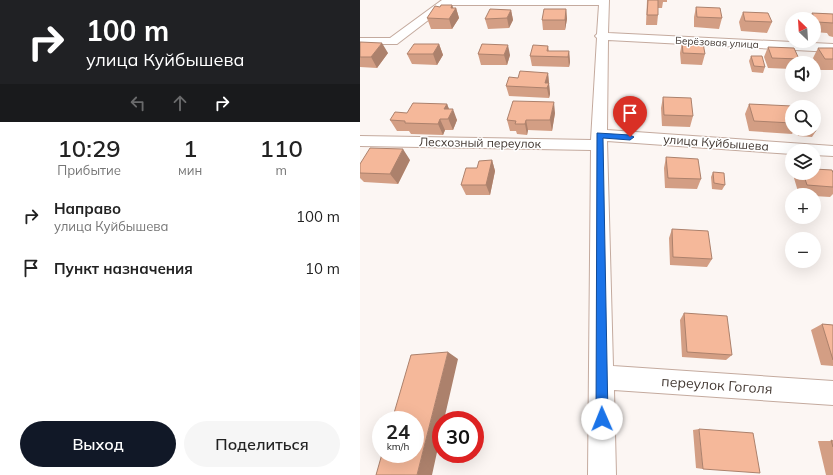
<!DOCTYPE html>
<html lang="ru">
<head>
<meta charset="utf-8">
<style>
  :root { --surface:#fff; --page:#f6f6f6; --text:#222; --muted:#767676; --accent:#111827 }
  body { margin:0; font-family:Mulish,sans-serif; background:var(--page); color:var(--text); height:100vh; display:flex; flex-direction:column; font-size:15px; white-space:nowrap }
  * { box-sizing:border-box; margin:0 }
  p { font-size:13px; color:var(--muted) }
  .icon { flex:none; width:22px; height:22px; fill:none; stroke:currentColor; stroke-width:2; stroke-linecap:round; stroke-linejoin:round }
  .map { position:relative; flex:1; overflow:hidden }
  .sheet { display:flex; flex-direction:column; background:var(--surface); width:360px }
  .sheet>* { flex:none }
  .top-card { background:#202124; color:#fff; overflow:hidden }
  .needle { width:26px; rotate:335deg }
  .buttons { position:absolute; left:425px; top:12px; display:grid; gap:8px }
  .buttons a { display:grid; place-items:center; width:36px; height:36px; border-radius:50%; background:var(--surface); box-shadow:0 4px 16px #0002; font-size:20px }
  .speed { position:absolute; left:12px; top:411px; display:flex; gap:8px; font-size:20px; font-weight:700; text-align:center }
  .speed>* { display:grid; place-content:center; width:52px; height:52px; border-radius:50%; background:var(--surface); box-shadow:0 4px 16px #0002; line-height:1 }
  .speed small { font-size:10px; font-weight:400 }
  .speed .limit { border:6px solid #d22; background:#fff; color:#111 }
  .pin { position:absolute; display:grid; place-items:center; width:34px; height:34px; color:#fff; margin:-41px -17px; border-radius:50% 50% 50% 0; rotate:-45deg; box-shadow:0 0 4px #0007 }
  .pin .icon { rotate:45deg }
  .me { position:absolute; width:44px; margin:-22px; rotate:359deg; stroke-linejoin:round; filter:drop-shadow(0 0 3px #0008) }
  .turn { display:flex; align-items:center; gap:14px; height:84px; padding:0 20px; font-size:18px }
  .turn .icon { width:52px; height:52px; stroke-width:2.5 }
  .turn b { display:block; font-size:28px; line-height:34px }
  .lanes { display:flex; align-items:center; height:38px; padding:0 20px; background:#0003; justify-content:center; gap:20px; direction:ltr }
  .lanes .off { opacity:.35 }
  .eta { display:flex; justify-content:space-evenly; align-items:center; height:68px; text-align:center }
  .eta b { font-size:24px; font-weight:600; line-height:28px }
  .button { display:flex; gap:8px; margin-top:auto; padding:8px 20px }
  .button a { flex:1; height:46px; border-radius:24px; background:var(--accent); color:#fff; font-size:16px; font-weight:600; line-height:46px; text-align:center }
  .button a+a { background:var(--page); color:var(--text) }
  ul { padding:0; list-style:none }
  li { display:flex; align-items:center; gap:12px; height:52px; padding:0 20px }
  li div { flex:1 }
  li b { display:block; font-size:15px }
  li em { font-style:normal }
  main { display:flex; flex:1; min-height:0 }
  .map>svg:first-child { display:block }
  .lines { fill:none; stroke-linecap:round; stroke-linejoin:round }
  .street-casing { stroke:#c4aa9e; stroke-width:2 }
  .street { fill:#fff; fill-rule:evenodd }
  .wall { fill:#d39e84 }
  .shaded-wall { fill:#ac816c }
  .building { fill:#f5b89a; stroke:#ac816c }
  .route { fill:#1a73e8; stroke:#114b97 }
  .labels { text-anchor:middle; stroke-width:3; stroke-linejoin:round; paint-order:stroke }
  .far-street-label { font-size:10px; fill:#433933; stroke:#fff }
  .street-label { font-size:12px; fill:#433933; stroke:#fff }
  .near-street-label { font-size:14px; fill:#433933; stroke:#fff }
</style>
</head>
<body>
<main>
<section class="sheet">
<div class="top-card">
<div class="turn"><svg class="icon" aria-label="right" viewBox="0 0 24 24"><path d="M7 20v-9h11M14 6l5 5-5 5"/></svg><div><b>100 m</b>улица Куйбышева</div></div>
<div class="lanes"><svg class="icon off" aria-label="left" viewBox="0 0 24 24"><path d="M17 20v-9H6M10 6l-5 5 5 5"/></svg><svg class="icon off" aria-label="ahead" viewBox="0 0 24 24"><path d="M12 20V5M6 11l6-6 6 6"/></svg><svg class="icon" aria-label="right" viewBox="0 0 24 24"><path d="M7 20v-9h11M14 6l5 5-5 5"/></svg></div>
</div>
<div class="eta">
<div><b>10:29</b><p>Прибытие</p></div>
<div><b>1</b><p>мин</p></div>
<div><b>110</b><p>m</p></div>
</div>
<ul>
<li><svg class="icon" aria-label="right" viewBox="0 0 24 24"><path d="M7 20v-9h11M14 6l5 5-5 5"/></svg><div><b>Направо</b><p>улица Куйбышева</p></div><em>100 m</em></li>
<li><svg class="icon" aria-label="arrive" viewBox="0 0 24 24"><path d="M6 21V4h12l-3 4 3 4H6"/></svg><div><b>Пункт назначения</b></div><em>10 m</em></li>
</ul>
<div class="button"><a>Выход</a><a>Поделиться</a></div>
</section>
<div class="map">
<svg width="473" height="475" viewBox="0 0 473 475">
  <rect width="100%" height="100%" fill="#fcf6f3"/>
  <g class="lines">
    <!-- street casing -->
    <g class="street-casing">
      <path id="street" d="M82,0H249L248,33L473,44V52L248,40L247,130L473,146V156L454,155V151H432V154L247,141L253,366L473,381V405L254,390L256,475H228L231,150L0,146V136L231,140L237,38L235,36L237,34L239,5H88L37,44H0V38H30Z"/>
    </g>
    <!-- street -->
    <use href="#street" class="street"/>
  </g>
  <!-- wall -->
  <path class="wall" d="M287,0H307V2H303L302,8H298V15L297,25H286Z
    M92,5L93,8H96L99,18L92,29H71L67,18L80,7Z
    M336,7L362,18L359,29L334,27V17Z
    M206,9L207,19L205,30H183L182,20Z
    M151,10L153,20L149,28L128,29L125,19Z
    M383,12L412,22L407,33L381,31L379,22Z
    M452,13L473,14V37L469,36L467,33L454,32V19H449Z
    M0,42L28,53L17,68L0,67Z
    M322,42L345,54L342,65L321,64L320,53Z
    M79,44L83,55L77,65L52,64L47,54Z
    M122,44L150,55L147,65H121L118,54Z
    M188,46L189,51H209L210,62L209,67L172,66L170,56Z
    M408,47L439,59L437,63H432V69L408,68L404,57Z
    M458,48H473V70H459L453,58Z
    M391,56L405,67L403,73L392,72L389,61Z
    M188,73L190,94L189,98L149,96L146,86L158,78Z
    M303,97L333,116L330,127L302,126L301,108Z
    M87,104L89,109L97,120L93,130H85L83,135L51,134L49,131H37L30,120L47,113Z
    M389,104L432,107V129H435L432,134L389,131L385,114Z
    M195,113L192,131L168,130L167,135L157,134L156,131H150L147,120Z
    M436,129H454L456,131L452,137L438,136Z
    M306,157L341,179L337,189L305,188L304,168Z
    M50,160L38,184L4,182L0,178V164Z
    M132,160L135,171L130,195H106L101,185L117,168Z
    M353,172L365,185L362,190L352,189L351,177Z
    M438,173H473V194L470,197L454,196V195H439L434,178Z
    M312,229L352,259L347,267L310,265L309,238Z
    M324,313L372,355L366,360L322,357L320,320Z
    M462,324L473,325V366L461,365L451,330Z
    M339,429L343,469L336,468L333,430Z
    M458,441H473V475H466Z"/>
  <!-- shaded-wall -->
  <path class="shaded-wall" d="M92,5L94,10L96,8L99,18L92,29L89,19L91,8Z
    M206,9L207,19L205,30V20Z
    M151,10L153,20L149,28L147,18Z
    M22,43L28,53L17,68L11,57Z
    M79,44L83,55L77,65L73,54Z
    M148,45L150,55L147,65L144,55Z
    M209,51L210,62L209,67L208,57Z
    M188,73L190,94L189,98L187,88L185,83Z
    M194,102L195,113L192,131L190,120Z
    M87,104L91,114L93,109L97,120L93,130L84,109Z
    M80,119L85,130L83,135L78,124Z
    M166,120L168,130L167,135L165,124Z
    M43,149L50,160L38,184L30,174Z
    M132,160L135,171L130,195L126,185Z
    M88,352L98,359L84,420H81V434L72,475H57Z"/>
  <!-- building -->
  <path class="building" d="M288,0H298V15H287Z
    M81,5H92L91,8H96L89,19L67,18L75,6L80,7Z
    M336,7L360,8L362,18L337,17Z
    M130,9L151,10L147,18L125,19Z
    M184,9H206L205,20H182Z
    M383,12L408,13L412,22L385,21Z
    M452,13L473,14V23L457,22Z
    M0,42L22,43L11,57H0Z
    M322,42L343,43L345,54L323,53Z
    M54,44H79L73,54H47Z
    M122,44L148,45L144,55L118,54Z
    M173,45L188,46L187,51H209L208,57L170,56Z
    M408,47L434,48L439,59L412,58Z
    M458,48H473V59H465Z
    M391,56H402L405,67L394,66Z
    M160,71L188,73L185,83H189L187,88L146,86L149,77L158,78Z
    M303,97L331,98L333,116L304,115Z
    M153,101L194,102L190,120H166L165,124H155L156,121L147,120Z
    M53,103L87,104L84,109H93L88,119H80L78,124L45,123V121L30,120L35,112L47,113Z
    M389,104L432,106V123L394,121Z
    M454,127L456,131H442L441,129H454Z
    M10,148L43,149L30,174L0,173V164Z
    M306,157L338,159L341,179L308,178Z
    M132,160L126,185H101L106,168H117L119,161Z
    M454,169L472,170L473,173V187L447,185L443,173H454Z
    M353,172L364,173L365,185L354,183Z
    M312,229L348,231L352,259L313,257Z
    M324,313L367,316L372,355L327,352Z
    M462,324L473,325V360Z
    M88,352L57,475H16L22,454H55V420H32L51,355Z
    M339,429L393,433L400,473L343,469Z
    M471,440L473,441V447Z"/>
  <!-- route -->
  <path class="route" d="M237,133L270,135L274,137L270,140L243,138L248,419L246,423L242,425L237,423L236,419Z"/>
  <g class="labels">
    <!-- far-street labels -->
    <g class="far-street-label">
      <text transform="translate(357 42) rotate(3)" y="4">Берёзовая улица</text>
    </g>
    <!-- street labels -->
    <g class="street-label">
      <text transform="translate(120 143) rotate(1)" y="4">Лесхозный переулок</text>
      <text transform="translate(356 143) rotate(4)" y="4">улица Куйбышева</text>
    </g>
    <!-- near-street labels -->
    <g class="near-street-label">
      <text transform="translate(357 385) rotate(4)" y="5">переулок Гоголя</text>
    </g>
  </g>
</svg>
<div class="buttons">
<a><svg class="needle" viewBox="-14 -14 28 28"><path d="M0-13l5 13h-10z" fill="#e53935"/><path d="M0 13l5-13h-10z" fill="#767676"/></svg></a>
<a><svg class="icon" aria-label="sound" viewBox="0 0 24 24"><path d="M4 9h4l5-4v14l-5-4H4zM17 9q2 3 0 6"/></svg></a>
<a><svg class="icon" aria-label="search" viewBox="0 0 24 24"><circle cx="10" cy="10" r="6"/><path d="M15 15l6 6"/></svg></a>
<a><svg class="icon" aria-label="layers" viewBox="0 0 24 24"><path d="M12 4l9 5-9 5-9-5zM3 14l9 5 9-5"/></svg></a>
<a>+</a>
<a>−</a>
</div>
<div class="speed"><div>24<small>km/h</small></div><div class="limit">30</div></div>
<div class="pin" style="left:270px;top:137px;background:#d93025"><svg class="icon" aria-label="arrive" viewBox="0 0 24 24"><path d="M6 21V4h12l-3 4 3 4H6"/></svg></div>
<svg class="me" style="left:242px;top:419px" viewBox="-20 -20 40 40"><circle r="19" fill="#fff"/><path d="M0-13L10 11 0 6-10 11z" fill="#1a73e8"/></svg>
</div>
</main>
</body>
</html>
